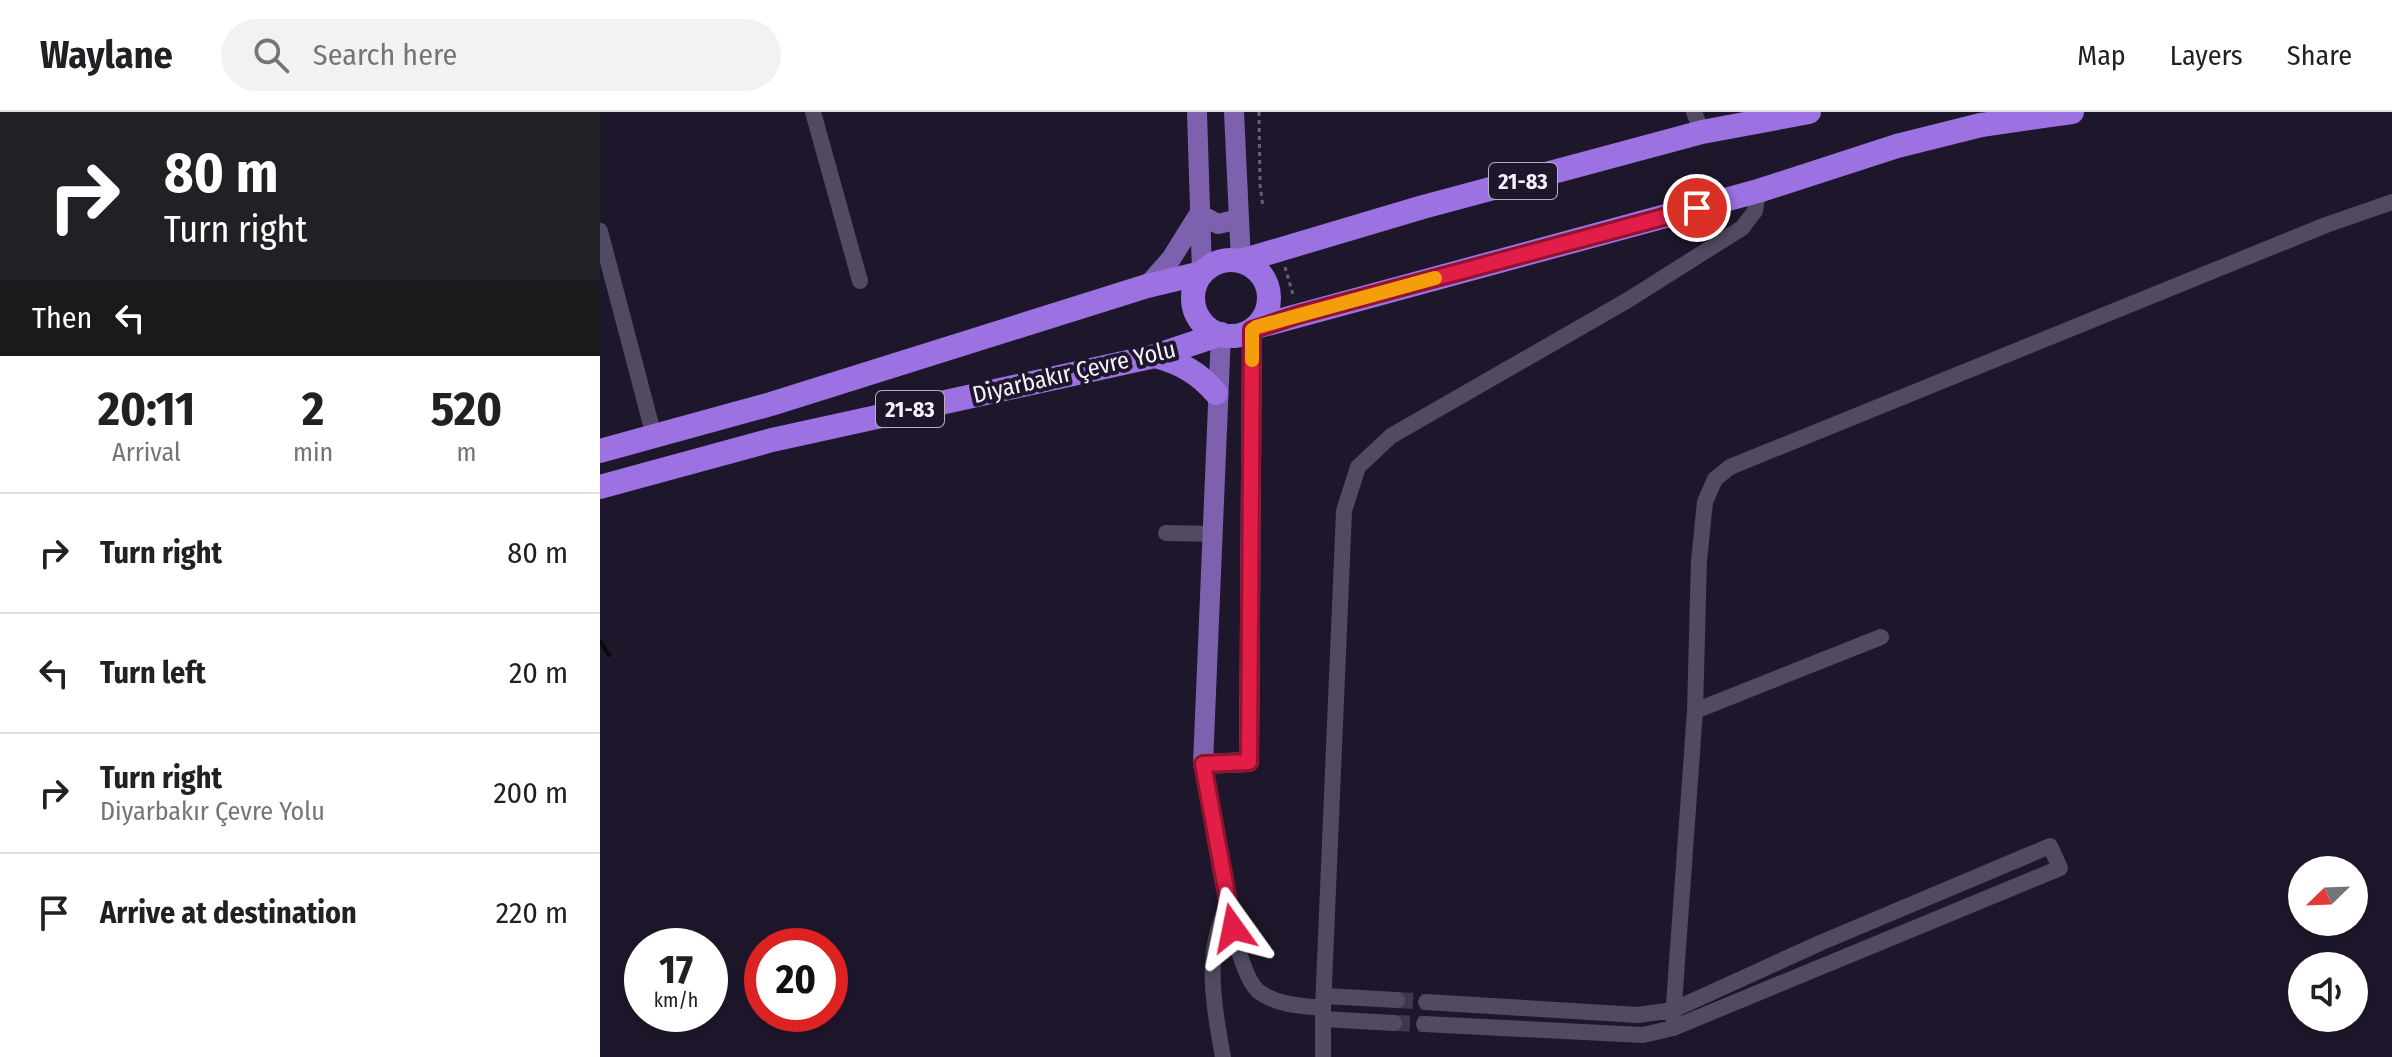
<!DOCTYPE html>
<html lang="en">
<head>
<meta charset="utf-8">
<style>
  :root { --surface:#fff; --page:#f2f2f2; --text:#202124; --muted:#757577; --line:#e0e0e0 }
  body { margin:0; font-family:"Fira Sans Condensed",sans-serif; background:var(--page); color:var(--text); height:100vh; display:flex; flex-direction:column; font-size:30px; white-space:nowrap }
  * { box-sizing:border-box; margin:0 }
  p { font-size:26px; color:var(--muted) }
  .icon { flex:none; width:44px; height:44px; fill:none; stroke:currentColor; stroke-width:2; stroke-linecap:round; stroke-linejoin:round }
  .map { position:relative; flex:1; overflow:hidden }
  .side { display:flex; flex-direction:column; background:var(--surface); width:600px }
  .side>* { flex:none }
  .hud { background:#202124; color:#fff; overflow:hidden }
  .needle { width:52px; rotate:247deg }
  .buttons { position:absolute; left:1688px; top:744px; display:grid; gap:16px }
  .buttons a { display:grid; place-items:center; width:80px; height:80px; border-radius:50%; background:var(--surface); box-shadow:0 4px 12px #0003; font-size:40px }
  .speed { position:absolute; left:24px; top:816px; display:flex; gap:16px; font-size:40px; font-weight:700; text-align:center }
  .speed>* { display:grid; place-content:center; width:104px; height:104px; border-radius:50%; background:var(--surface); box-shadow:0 4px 12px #0003; line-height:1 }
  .speed small { font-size:20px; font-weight:400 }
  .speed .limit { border:12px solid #d22; background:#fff; color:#111 }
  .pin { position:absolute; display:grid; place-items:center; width:68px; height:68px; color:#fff; margin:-34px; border:4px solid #fff; border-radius:50%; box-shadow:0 2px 8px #0007 }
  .me { position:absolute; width:88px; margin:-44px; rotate:348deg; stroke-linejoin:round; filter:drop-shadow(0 0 6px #0008) }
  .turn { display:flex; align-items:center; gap:28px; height:168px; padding:0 32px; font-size:36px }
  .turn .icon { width:104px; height:104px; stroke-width:2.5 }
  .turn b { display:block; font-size:56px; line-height:68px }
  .then { display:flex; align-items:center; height:76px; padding:0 32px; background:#0003; gap:16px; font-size:30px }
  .eta { display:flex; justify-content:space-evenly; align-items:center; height:136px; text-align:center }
  .eta b { font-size:48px; font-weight:700; line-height:56px }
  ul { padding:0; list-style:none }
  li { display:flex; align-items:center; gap:24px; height:120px; padding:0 32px; border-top:2px solid var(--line) }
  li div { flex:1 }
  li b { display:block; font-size:30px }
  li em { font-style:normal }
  header { display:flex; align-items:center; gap:48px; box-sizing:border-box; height:112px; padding:0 40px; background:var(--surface); border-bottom:2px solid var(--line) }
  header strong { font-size:38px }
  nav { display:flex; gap:44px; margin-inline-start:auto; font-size:28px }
  .search { width:560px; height:72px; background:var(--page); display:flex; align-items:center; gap:20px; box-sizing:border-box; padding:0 28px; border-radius:44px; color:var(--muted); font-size:30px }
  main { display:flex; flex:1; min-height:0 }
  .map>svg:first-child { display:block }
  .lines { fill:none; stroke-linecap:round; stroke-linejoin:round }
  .stream { stroke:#0d0a01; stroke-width:4 }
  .minor-tunnel { stroke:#3e384a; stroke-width:16; stroke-dasharray:16 8; stroke-linecap:butt }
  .path { stroke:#676172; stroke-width:3; stroke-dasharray:4 4; stroke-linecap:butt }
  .minor { stroke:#514a61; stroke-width:16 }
  .major { stroke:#7e61ae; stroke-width:20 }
  .highway { stroke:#9c71e1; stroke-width:24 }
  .route-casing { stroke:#92132f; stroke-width:20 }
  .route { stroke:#e11d48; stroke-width:14 }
  .slow { stroke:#f59e0b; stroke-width:14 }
  .labels { text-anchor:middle; stroke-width:8; stroke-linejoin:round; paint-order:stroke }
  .shield { fill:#1e172b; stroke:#b4b0be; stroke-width:2 }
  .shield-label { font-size:22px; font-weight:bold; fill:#f5f2fd }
  .street-label { font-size:24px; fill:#f5f2fd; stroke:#1e172b }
</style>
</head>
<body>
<header>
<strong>Waylane</strong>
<div class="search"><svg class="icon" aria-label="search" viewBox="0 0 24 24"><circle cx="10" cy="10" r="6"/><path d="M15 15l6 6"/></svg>Search here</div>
<nav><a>Map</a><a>Layers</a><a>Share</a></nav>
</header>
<main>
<section class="side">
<div class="hud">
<div class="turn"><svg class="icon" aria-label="right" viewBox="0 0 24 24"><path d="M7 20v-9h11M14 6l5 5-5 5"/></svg><div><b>80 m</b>Turn right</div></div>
<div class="then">Then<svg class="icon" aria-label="left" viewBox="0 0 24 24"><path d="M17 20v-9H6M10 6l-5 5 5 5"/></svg></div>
</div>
<div class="eta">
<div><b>20:11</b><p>Arrival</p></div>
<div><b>2</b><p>min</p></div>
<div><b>520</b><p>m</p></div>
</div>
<ul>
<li><svg class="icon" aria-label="right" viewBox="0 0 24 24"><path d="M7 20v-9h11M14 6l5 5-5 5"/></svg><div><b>Turn right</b></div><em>80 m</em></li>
<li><svg class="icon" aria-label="left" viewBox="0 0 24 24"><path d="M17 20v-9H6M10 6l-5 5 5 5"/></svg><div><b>Turn left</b></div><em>20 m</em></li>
<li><svg class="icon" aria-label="right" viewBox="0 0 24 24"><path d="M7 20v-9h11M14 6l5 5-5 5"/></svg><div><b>Turn right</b><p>Diyarbakır Çevre Yolu</p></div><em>200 m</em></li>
<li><svg class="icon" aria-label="arrive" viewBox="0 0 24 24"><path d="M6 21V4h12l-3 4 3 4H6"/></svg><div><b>Arrive at destination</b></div><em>220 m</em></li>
</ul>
</section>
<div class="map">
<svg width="1792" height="945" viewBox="0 0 1792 945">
  <rect width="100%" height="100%" fill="#1e172b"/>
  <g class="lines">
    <!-- stream -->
    <path class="stream" d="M0,529L9,543"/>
    <!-- minor-tunnel -->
    <path class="minor-tunnel" d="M797,888L826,890
      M794,911L824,912"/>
    <!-- path -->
    <path class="path" d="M659,0L660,72L663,96
      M685,155L694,186"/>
    <!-- minor -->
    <path class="minor" d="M213,0L260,169
      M1094,0L1102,20
      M0,119L54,324
      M566,421L614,422
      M1095,599L1281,525
      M603,652C610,694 631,856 658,879C676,893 701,894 723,896
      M725,884L797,888
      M1073,906L1095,599L1099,449L1105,390L1115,367L1130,355L1726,113L1792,90
      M723,907L794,911
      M824,912L1043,923L1073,916L1460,756L1450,734L1220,831L1073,898L1038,903L826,890
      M623,945C614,898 603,838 628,794
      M723,945V896L744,399L758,355L791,324L1028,188L1142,116L1155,99L1158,79"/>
    <!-- major -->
    <path class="major" d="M597,0L602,161
      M634,0L641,149
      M547,174L571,147L599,102L618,112L639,107
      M621,222L603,652L649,650L652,218"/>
    <!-- highway -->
    <path class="highway" d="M593 186a38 38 0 1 1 76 0a38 38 0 1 1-76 0Z
      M641,149L823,95L1102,20L1209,0
      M656,215L1158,79L1297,34L1381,13L1472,0
      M555,244C581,251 599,261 616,281
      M0,339L171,292L547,174L602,161
      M0,375L172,328L555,244L621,222"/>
  </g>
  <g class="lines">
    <!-- route casing -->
    <g class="route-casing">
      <path id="route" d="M633,816L603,652L649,650L652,218L698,203L1097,96"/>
    </g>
    <!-- route -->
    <use href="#route" class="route"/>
    <!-- slow -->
    <path class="slow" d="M652,248V218L656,215L835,166"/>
  </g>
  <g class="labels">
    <!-- shield labels -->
    <g class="shield">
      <rect x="889" y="51" width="68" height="36" rx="6"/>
      <rect x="276" y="279" width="68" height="36" rx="6"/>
    </g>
    <g class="shield-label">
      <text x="923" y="77">21-83</text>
      <text x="310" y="305">21-83</text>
    </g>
    <!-- street labels -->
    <g class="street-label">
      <text transform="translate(474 260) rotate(-13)" y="8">Diyarbakır Çevre Yolu</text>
    </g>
  </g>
</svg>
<div class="buttons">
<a><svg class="needle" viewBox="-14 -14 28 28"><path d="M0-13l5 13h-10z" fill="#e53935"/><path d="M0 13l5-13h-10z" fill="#757577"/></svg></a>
<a><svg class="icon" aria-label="sound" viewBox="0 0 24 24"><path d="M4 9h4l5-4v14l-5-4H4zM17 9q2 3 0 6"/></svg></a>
</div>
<div class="speed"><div>17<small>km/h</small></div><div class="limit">20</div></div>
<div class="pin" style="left:1097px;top:96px;background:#d93025"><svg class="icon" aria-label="arrive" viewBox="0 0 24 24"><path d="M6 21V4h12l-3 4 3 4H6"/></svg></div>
<svg class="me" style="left:633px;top:816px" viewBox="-20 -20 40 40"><path d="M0-17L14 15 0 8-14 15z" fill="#e11d48" stroke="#fff" stroke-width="4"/></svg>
</div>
</main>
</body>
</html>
